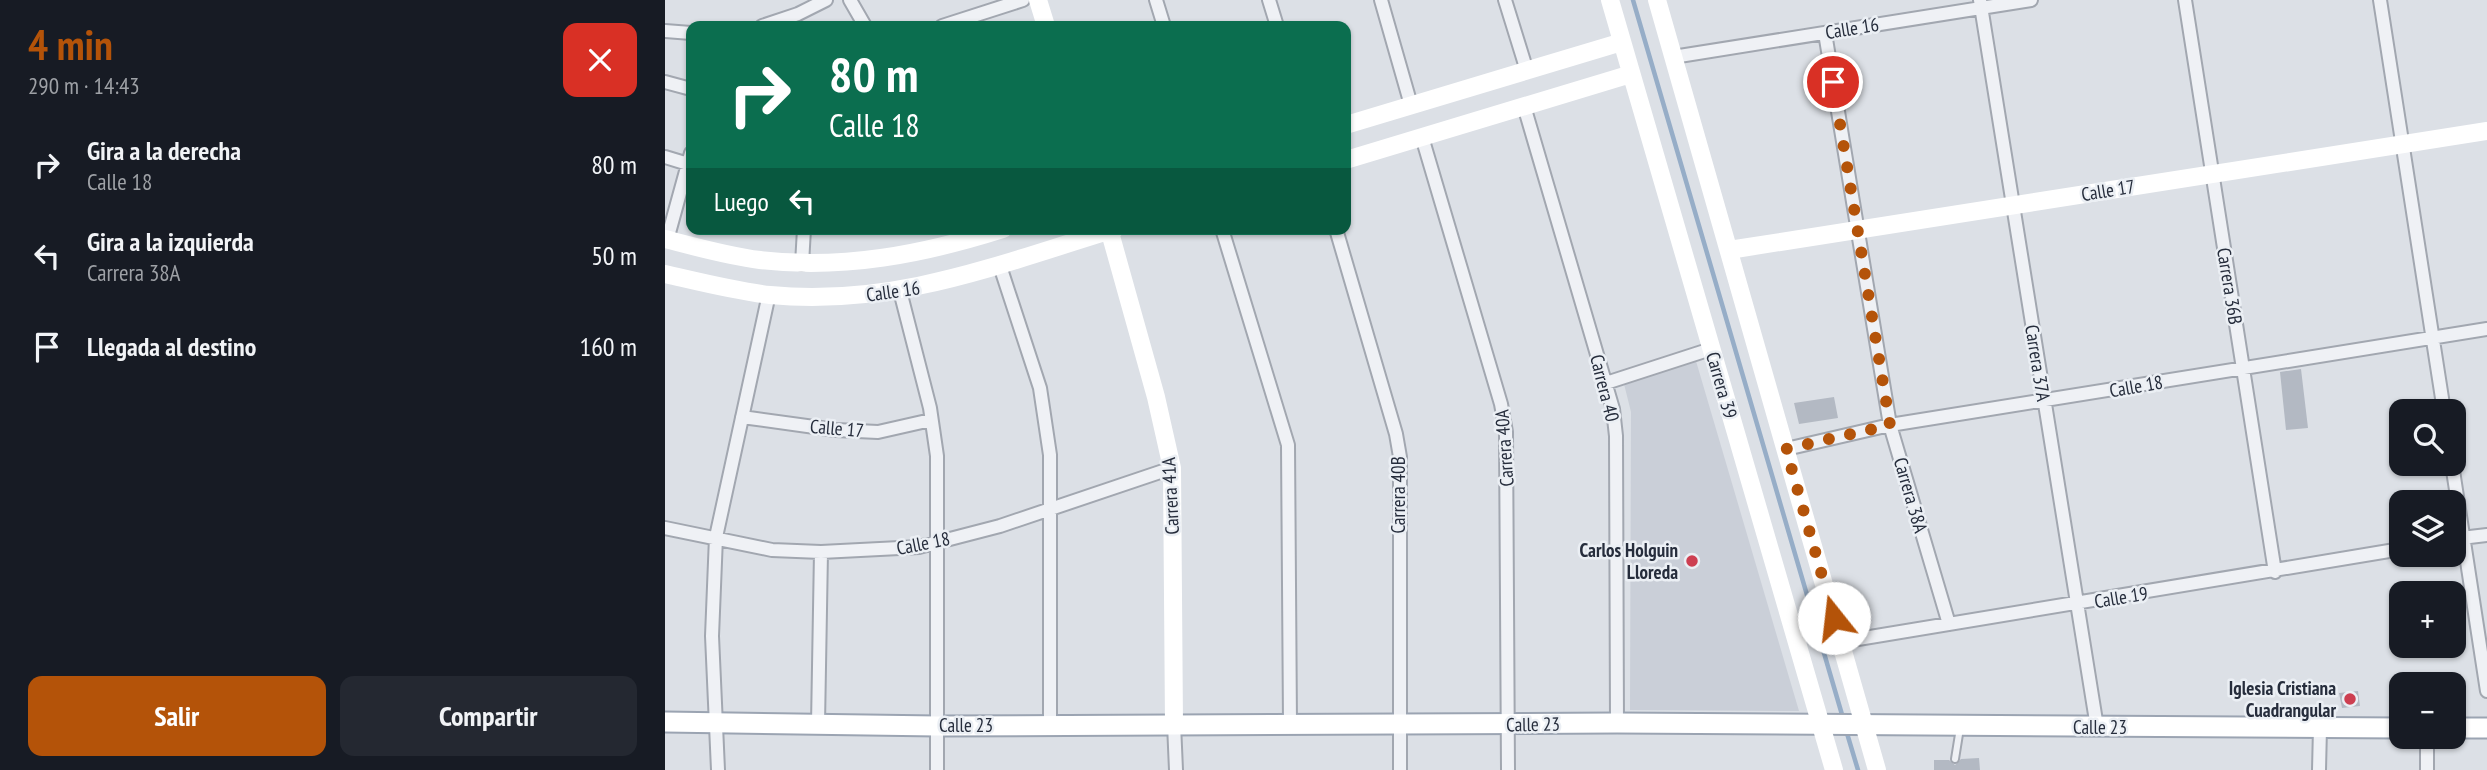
<!DOCTYPE html>
<html lang="es">
<head>
<meta charset="utf-8">
<style>
  :root { --surface:#171b24; --page:#242831; --text:#f1f3f6; --muted:#9ea1a6; --accent:#b45309 }
  body { margin:0; font-family:"PT Sans Narrow",sans-serif; background:var(--page); color:var(--text); height:100vh; display:flex; flex-direction:column; font-size:26px; white-space:nowrap }
  * { box-sizing:border-box; margin:0 }
  p { font-size:23px; color:var(--muted) }
  .icon { flex:none; width:38px; height:38px; fill:none; stroke:currentColor; stroke-width:2; stroke-linecap:round; stroke-linejoin:round }
  .map { position:relative; flex:1; overflow:hidden }
  .drawer { display:flex; flex-direction:column; background:var(--surface); width:665px }
  .drawer>* { flex:none }
  .top-card { position:absolute; left:21px; top:21px; width:665px; height:214px; border-radius:14px; box-shadow:0 2px 5px #0004; background:#0b6e4f; color:#fff; overflow:hidden }
  .fabs { position:absolute; left:1724px; top:399px; display:grid; gap:14px }
  .fabs a { display:grid; place-items:center; width:77px; height:77px; border-radius:14px; background:var(--surface); box-shadow:0 2px 5px #0004; font-size:35px }
  .pin { position:absolute; display:grid; place-items:center; width:60px; height:60px; color:#fff; margin:-30px; border:4px solid #fff; border-radius:50%; box-shadow:0 2px 7px #0007 }
  .me { position:absolute; width:77px; margin:-38px; rotate:344deg; stroke-linejoin:round; filter:drop-shadow(0 0 5px #0008) }
  .turn { display:flex; align-items:center; gap:24px; height:147px; padding:0 28px; font-size:32px }
  .turn .icon { width:91px; height:91px; stroke-width:2.5 }
  .turn b { display:block; font-size:49px; line-height:60px }
  .then { display:flex; align-items:center; height:66px; padding:0 28px; background:#0003; gap:14px; font-size:26px }
  .round { display:grid; place-items:center; flex:none; width:74px; height:74px; border-radius:14px; background:var(--page) }
  .overview { display:flex; align-items:center; justify-content:space-between; height:119px; padding:0 28px }
  h1 { font-size:42px; font-weight:600; line-height:52px; color:var(--accent) }
  .action { display:flex; gap:14px; margin-top:auto; padding:14px 28px }
  .action a { flex:1; height:80px; border-radius:14px; background:var(--accent); color:#fff; font-size:28px; font-weight:600; line-height:80px; text-align:center }
  .action a+a { background:var(--page); color:var(--text) }
  ul { padding:0; list-style:none }
  li { display:flex; align-items:center; gap:21px; height:91px; padding:0 28px }
  li div { flex:1 }
  li b { display:block; font-size:26px }
  li em { font-style:normal }
  main { display:flex; flex:1; min-height:0 }
  .map>svg:first-child { display:block }
  .built { fill:#cacfd8 }
  .lines { fill:none; stroke-linecap:round; stroke-linejoin:round }
  .stream { stroke:#96adc7; stroke-width:4.5 }
  .building { fill:#b3b9c3 }
  .lane-casing { stroke:#a2a7b0; stroke-width:10 }
  .street-casing { stroke:#a2a7b0; stroke-width:16 }
  .primary-casing { stroke:#9ba4b2; stroke-width:23 }
  .lane { stroke:#eff1f5; stroke-width:6 }
  .street { stroke:#eff1f5; stroke-width:12 }
  .secondary { stroke:#fff; stroke-width:18 }
  .primary { stroke:#fff; stroke-width:19 }
  .route { stroke:#b45309; stroke-width:12; stroke-dasharray:0 21.6 }
  .poi-dot { fill:#cd3f51; stroke:#ebeff4; stroke-width:2.5 }
  .labels { text-anchor:middle; stroke-width:5; stroke-linejoin:round; paint-order:stroke }
  .street-label { font-size:19px; fill:#262d3c; stroke:#ebeff4 }
  .poi-label { font-size:19px; font-weight:bold; fill:#262d3c; stroke:#ebeff4; text-anchor:end }
</style>
</head>
<body>
<main>
<section class="drawer">
<div class="overview"><div><h1>4 min</h1><p>290 m · 14:43</p></div><a class="round" style="background:#d93025;color:#fff"><svg class="icon" aria-label="close" viewBox="0 0 24 24"><path d="M6 6l12 12M18 6L6 18"/></svg></a></div>
<ul>
<li><svg class="icon" aria-label="right" viewBox="0 0 24 24"><path d="M7 20v-9h11M14 6l5 5-5 5"/></svg><div><b>Gira a la derecha</b><p>Calle 18</p></div><em>80 m</em></li>
<li><svg class="icon" aria-label="left" viewBox="0 0 24 24"><path d="M17 20v-9H6M10 6l-5 5 5 5"/></svg><div><b>Gira a la izquierda</b><p>Carrera 38A</p></div><em>50 m</em></li>
<li><svg class="icon" aria-label="arrive" viewBox="0 0 24 24"><path d="M6 21V4h12l-3 4 3 4H6"/></svg><div><b>Llegada al destino</b></div><em>160 m</em></li>
</ul>
<div class="action"><a>Salir</a><a>Compartir</a></div>
</section>
<div class="map">
<svg width="1822" height="770" viewBox="0 0 1822 770">
  <rect width="100%" height="100%" fill="#dce0e6"/>
  <!-- built -->
  <path class="built" d="M1031,361L1134,711L965,710L966,412L958,380Z"/>
  <g class="lines">
    <!-- stream -->
    <path class="stream" d="M968,0L1178,718
      M1181,730L1193,770"/>
  </g>
  <!-- building -->
  <path class="building" d="M1636,369L1643,428L1621,430L1615,372Z
    M1169,397L1173,418L1134,424L1129,403Z
    M1693,691L1695,706L1677,708L1674,693Z
    M1314,758L1315,770H1269V760H1284L1290,765L1296,759Z"/>
  <g class="lines">
    <!-- lane casing -->
    <g class="lane-casing">
      <path id="lane" d="M1290,759L1295,728"/>
    </g>
    <!-- street casing -->
    <g class="street-casing">
      <path id="street" d="M185,0L200,26
        M491,0L499,26
        M604,0L612,26
        M716,0L746,105
        M840,0L862,71
        M1315,0L1432,727
        M1520,0L1610,572
        M1715,0L1779,411
        M97,26L133,14L161,0
        M277,26L358,0
        M0,31L26,33
        M1160,33L1225,425L1284,624
        M1008,57L1366,0
        M0,82L26,89
        M859,106L948,409L951,436L952,723
        M757,137L836,404L841,432L843,770
        M0,157L23,164
        M557,229L623,445L625,723
        M671,229L731,434L735,457V770
        M2,240L26,153
        M137,264L139,229
        M335,266L375,388L385,455V725
        M235,291L265,408L272,456V770
        M941,383L1046,349
        M77,417L171,430L213,432L266,420
        M1121,449L1225,425L1822,329
        M1787,464L1822,691
        M0,528L107,550L156,552L254,547L335,526L507,468
        M1788,539L1822,535
        M1175,642L1736,549
        M153,724L156,552
        M509,724L511,770
        M53,770L47,636L51,537L104,294
        M1654,770L1655,728
        M1762,770V737"/>
    </g>
    <!-- primary casing -->
    <g class="primary-casing">
      <path id="primary" d="M0,722L272,726L952,723L1736,728
        M1788,728H1822"/>
    </g>
    <!-- lane -->
    <use href="#lane" class="lane"/>
    <!-- street -->
    <use href="#street" class="street"/>
    <!-- secondary -->
    <path class="secondary" d="M373,0L381,26
      M945,0L1169,770
      M992,0L1212,770
      M681,125L957,42
      M681,160L966,74
      M444,229L491,397L507,468L509,724
      M0,239C31,247 63,256 95,260C178,270 259,254 338,229
      M1064,250L1822,131
      M0,274C35,282 70,291 105,295C230,307 334,264 450,229"/>
    <!-- primary -->
    <use href="#primary" class="primary"/>
  </g>
  <g class="lines">
    <!-- route -->
    <path class="route" d="M1168,82L1225,425L1121,449L1169,618"/>
  </g>
  <!-- markers -->
  <g class="poi-dot">
    <circle cx="1027" cy="561" r="7"/>
    <circle cx="1685" cy="699" r="7"/>
  </g>
  <g class="labels">
    <!-- street labels -->
    <g class="street-label">
      <text transform="translate(1187 28) rotate(-9)" y="7">Calle 16</text>
      <text transform="translate(1443 190) rotate(-9)" y="7">Calle 17</text>
      <text transform="translate(1565 286) rotate(81)" y="7">Carrera 36B</text>
      <text transform="translate(228 291) rotate(-8)" y="7">Calle 16</text>
      <text transform="translate(1373 363) rotate(81)" y="7">Carrera 37A</text>
      <text transform="translate(1057 385) rotate(74)" y="7">Carrera 39</text>
      <text transform="translate(1471 386) rotate(-10)" y="7">Calle 18</text>
      <text transform="translate(940 388) rotate(76)" y="7">Carrera 40</text>
      <text transform="translate(172 428) rotate(5)" y="7">Calle 17</text>
      <text transform="translate(839 448) rotate(-94)" y="7">Carrera 40A</text>
      <text transform="translate(733 495) rotate(-90)" y="7">Carrera 40B</text>
      <text transform="translate(1246 495) rotate(74)" y="7">Carrera 38A</text>
      <text transform="translate(505 496) rotate(-93)" y="7">Carrera 41A</text>
      <text transform="translate(258 543) rotate(-11)" y="7">Calle 18</text>
      <text transform="translate(1456 597) rotate(-9)" y="7">Calle 19</text>
      <text transform="translate(868 724) rotate(-1)" y="7">Calle 23</text>
      <text x="301" y="732">Calle 23</text>
      <text x="1435" y="734">Calle 23</text>
    </g>
    <!-- poi labels -->
    <g class="poi-label">
      <text x="1013" y="557">Carlos Holguin<tspan x="1013" dy="22">Lloreda</tspan></text>
      <text x="1671" y="695">Iglesia Cristiana<tspan x="1671" dy="22">Cuadrangular</tspan></text>
    </g>
  </g>
</svg>
<div class="fabs">
<a><svg class="icon" aria-label="search" viewBox="0 0 24 24"><circle cx="10" cy="10" r="6"/><path d="M15 15l6 6"/></svg></a>
<a><svg class="icon" aria-label="layers" viewBox="0 0 24 24"><path d="M12 4l9 5-9 5-9-5zM3 14l9 5 9-5"/></svg></a>
<a>+</a>
<a>−</a>
</div>
<div class="pin" style="left:1168px;top:82px;background:#d93025"><svg class="icon" aria-label="arrive" viewBox="0 0 24 24"><path d="M6 21V4h12l-3 4 3 4H6"/></svg></div>
<svg class="me" style="left:1169px;top:618px" viewBox="-20 -20 40 40"><circle r="19" fill="#fff"/><path d="M0-13L10 11 0 6-10 11z" fill="#b45309"/></svg>
<div class="top-card">
<div class="turn"><svg class="icon" aria-label="right" viewBox="0 0 24 24"><path d="M7 20v-9h11M14 6l5 5-5 5"/></svg><div><b>80 m</b>Calle 18</div></div>
<div class="then">Luego<svg class="icon" aria-label="left" viewBox="0 0 24 24"><path d="M17 20v-9H6M10 6l-5 5 5 5"/></svg></div>
</div>
</div>
</main>
</body>
</html>
